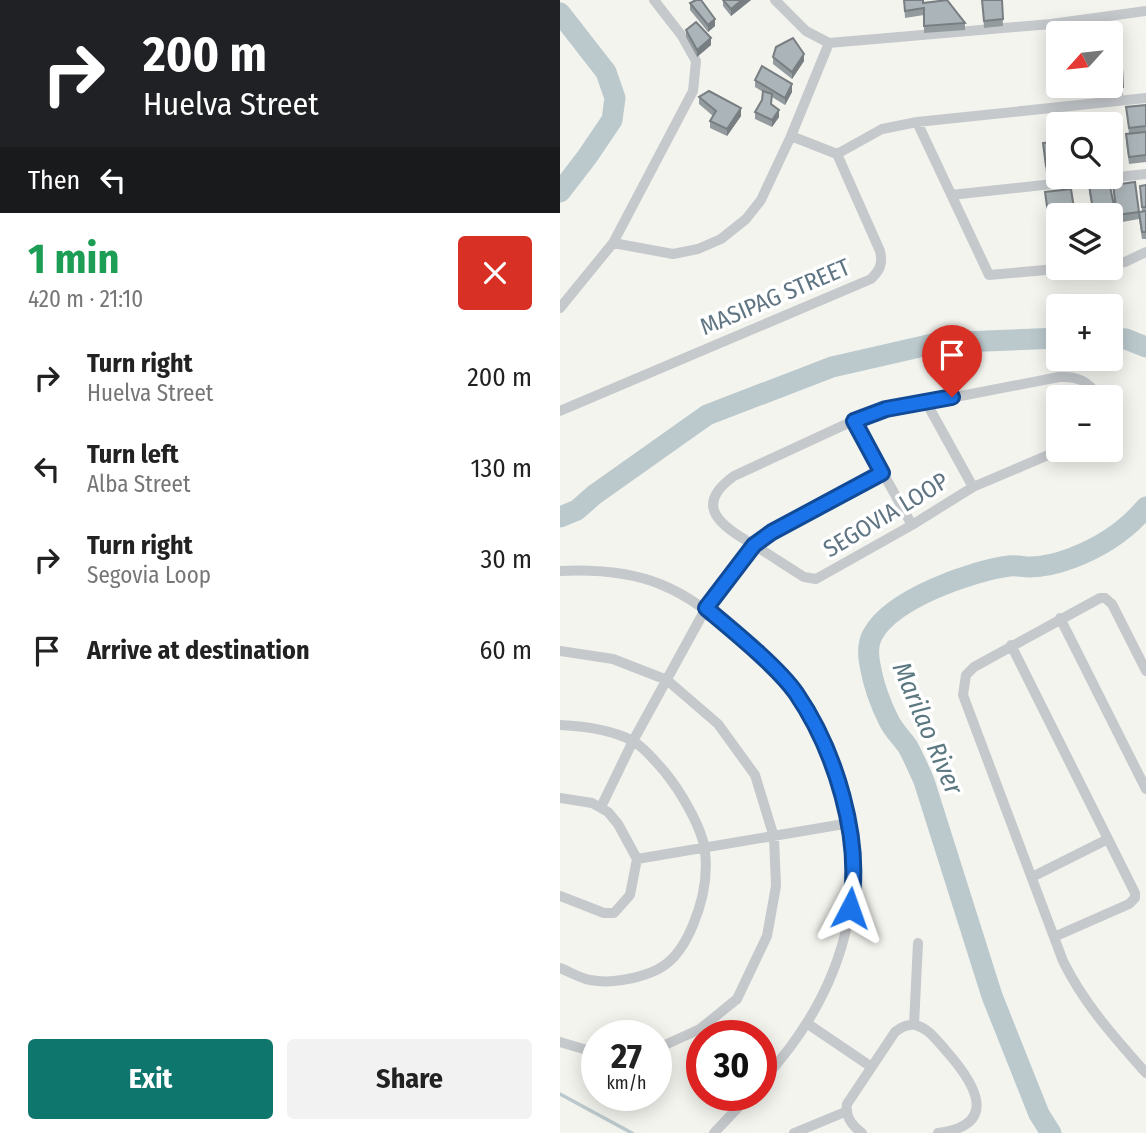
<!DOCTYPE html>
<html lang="en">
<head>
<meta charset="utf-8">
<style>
  :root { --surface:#fff; --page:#f2f2f2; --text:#222; --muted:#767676; --accent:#0f766e }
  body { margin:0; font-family:"Fira Sans Condensed",sans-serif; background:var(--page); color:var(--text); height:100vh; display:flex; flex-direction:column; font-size:26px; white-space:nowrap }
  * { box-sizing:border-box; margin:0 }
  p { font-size:23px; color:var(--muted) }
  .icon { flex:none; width:38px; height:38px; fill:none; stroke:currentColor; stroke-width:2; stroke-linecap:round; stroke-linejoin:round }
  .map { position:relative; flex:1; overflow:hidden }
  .panel { display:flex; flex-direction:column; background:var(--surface); width:560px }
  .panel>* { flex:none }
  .banner { background:#202124; color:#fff; overflow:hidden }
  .needle { width:46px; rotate:243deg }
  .buttons { position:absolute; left:486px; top:21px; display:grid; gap:14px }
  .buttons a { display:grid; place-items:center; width:77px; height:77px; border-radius:7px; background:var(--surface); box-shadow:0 4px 18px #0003; font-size:35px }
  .speed { position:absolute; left:21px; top:1020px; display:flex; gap:14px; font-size:35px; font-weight:700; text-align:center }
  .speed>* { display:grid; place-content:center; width:91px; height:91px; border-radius:50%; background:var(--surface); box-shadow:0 4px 18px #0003; line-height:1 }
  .speed small { font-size:18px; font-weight:400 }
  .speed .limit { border:10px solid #d22; background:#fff; color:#111 }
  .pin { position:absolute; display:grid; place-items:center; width:60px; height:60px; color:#fff; margin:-72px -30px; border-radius:50% 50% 50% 0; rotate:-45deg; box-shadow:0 0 7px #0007 }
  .pin .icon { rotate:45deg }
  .me { position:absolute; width:77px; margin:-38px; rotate:4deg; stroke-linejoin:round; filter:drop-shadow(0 0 5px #0008) }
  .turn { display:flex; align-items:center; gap:24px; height:147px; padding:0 28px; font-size:32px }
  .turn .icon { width:91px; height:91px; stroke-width:2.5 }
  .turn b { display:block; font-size:49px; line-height:60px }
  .then { display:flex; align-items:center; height:66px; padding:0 28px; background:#0003; gap:14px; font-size:26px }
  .round { display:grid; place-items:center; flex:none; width:74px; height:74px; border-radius:7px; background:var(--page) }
  .summary { display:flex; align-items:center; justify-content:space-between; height:119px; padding:0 28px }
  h1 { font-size:42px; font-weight:700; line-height:52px; color:#1e9e55 }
  .primary-button { display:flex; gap:14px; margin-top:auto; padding:14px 28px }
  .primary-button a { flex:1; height:80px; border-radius:7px; background:var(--accent); color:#fff; font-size:28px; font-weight:700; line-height:80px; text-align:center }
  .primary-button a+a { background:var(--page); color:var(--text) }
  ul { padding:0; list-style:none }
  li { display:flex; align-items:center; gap:21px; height:91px; padding:0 28px }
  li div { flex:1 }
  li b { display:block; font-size:26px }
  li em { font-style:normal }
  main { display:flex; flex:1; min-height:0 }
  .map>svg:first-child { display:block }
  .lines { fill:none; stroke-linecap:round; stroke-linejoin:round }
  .stream { stroke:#bbc9cd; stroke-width:3.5 }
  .river { stroke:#bbc9cd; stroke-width:21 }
  .street { stroke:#c6c9cc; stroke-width:10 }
  .wall { fill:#939b9e }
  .shaded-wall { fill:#787e81 }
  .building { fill:#abb4b8; stroke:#787e81; stroke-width:2 }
  .route-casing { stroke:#114b97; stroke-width:18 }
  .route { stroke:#1a73e8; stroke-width:12 }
  .labels { text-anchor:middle; stroke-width:7; stroke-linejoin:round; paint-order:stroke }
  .street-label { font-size:24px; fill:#607583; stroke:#fff }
  .water-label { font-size:26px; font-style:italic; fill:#5b7881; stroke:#fff }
</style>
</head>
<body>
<main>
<section class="panel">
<div class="banner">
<div class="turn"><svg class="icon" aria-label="right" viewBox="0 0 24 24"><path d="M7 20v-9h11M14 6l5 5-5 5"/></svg><div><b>200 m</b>Huelva Street</div></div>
<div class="then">Then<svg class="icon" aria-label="left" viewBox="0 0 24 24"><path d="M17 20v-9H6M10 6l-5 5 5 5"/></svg></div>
</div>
<div class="summary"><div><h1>1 min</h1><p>420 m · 21:10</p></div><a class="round" style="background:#d93025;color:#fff"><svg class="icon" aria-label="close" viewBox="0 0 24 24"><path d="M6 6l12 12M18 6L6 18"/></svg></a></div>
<ul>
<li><svg class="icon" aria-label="right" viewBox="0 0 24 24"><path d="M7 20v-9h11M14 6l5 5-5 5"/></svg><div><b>Turn right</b><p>Huelva Street</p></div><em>200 m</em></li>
<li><svg class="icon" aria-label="left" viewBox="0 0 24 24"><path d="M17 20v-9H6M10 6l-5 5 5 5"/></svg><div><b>Turn left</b><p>Alba Street</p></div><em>130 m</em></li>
<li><svg class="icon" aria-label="right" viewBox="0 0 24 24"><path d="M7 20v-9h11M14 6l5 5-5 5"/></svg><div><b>Turn right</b><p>Segovia Loop</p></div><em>30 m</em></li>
<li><svg class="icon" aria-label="arrive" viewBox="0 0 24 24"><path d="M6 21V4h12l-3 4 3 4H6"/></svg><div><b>Arrive at destination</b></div><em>60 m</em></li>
</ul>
<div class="primary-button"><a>Exit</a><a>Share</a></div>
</section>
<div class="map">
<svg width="586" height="1133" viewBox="0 0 586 1133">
  <rect width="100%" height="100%" fill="#f4f4ef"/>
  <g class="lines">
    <!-- stream -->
    <path class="stream" d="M0,1094L72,1133"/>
    <!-- river -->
    <path class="river" d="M0,13L46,72L55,98L52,120L27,157L0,192
      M551,338L566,339L586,347
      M0,517L17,510L34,495L147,415L272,367L377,343L499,338
      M491,1133L479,1114L432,996L364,781C359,770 354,758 348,747C342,738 334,731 329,721C321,705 313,683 310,665C308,655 307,644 313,634C332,599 411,571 449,566C456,565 463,567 470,567C484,567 499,563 512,558C541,547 566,531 586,507"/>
    <!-- street -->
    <path class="street" d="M215,0L246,31L269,43
      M269,43L491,24L586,11
      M357,122L429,275L508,268
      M277,154L322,129L357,122L586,98
      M391,195L586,174
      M53,243L113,254L138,249L161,239L186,219L201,200L231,136L269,43
      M551,264L565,262L586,252
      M0,308L53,243L133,91L136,61L122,36L94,0
      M366,402L413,487
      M0,411L311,279C320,270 323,264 320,251L277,154L231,136
      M294,421L352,525
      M500,450L413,487L352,525L256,579L244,577C228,567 213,557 197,547C168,529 128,509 174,476L308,414L499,377C518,376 528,381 539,397
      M0,571C84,567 124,587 185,643C202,658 220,673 235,690C247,706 255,728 264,747C320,869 291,985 201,1082
      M500,618L586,789
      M451,645L575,893V898L569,904L494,937
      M0,651L53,659L107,680L158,724L195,775L214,837L216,886L207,936L177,999L140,1029L96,1049
      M586,671L552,604L545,598H540L414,667L406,675L403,695L503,961C524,1004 555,1038 586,1073
      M0,725C24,726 52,730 73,741C85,748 95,761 104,771C119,789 143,828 145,852C148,877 143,901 133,925C118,961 101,974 62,980C50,982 41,982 30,980C20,978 10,972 0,968
      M0,798L32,803L48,812L58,824L77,859L70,895L54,913H44L0,896
      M41,807L73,741L146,608L193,545L212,532L322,473
      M77,859L290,823
      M472,877L548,839
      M248,1024L310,1066
      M354,1025L358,943
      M0,1042L37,1053
      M154,1133L189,1096
      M234,1133L285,1112
      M302,1133C292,1126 285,1117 287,1104L335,1032C340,1028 347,1024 355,1025C369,1028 379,1043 388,1053C415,1084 440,1125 378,1133"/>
  </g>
  <!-- wall -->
  <path class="wall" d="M163,0H191L171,16L163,6Z
    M344,0H363V3L405,23V30L364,33V15L345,18Z
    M422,0H442L443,26L424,28Z
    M130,3L155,26L148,32L130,10Z
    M126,30L151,45L137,57L126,37Z
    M213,57L244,61L232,79L213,64Z
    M195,80L232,92L225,105L212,97L211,105L219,117L212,127L195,119V112L202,100L203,92L195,87Z
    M543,86L563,87V95L543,96Z
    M139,97L181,116L167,136L150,128V121L153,116L139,104Z
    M586,105V162L569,164L566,142V134H569L566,107Z
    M499,141V171L486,173L483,143Z
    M529,185L555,211V218L551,219V215H533L529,192Z
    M553,185L579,212V219L557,223Z
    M586,185V239H582L579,219V212H582L580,186Z
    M485,192L499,215V263L494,227L489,228Z"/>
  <!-- shaded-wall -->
  <path class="shaded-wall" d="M182,0H191L171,16V9Z
    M155,19V26L148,32V25Z
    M151,38V45L137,57V50Z
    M244,54V61L232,79V72Z
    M232,84V92L225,105V98Z
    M181,108V116L167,136V129Z
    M219,110V117L212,127V120Z"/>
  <!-- building -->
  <path class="building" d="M136,0H141L155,19L148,25L130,3Z
    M163,0H182L171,9Z
    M344,0H363V3L387,0L405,23L364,26V8L345,11Z
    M422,0H442L443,19L424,21Z
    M136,22L151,38L137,50L126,30Z
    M233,38L244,54L232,72L213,57L216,47Z
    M202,66L232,84L225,98L195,80Z
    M562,68L563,87L543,89V86H551V69Z
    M149,91L181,108L167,129L150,121L156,111L139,97Z
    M203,91L212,94L211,104L219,110L212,120L195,112L202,100Z
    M586,105V126L569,128L566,107Z
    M522,114L524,124H505L504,115Z
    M586,132V155L569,157L566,134Z
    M499,141V164L486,166L483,143Z
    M549,181L555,211L534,215L529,185Z
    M575,182L579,212L557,215L553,185Z
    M586,185V207H582L580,186Z
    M511,189L515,215H499V219L489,221L485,192Z
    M586,211V232H582L579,212Z
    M494,225H499V256H498Z"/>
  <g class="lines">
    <!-- route casing -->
    <g class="route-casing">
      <path id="route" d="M290,908C303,839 275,750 236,693C218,667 171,629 146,608L194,545L212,532L322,473L294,421L326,409L392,397"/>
    </g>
    <!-- route -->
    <use href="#route" class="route"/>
  </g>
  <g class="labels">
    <!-- street labels -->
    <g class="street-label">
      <text transform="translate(215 297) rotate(-23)" y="8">MASIPAG STREET</text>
      <text transform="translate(326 515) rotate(-31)" y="8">SEGOVIA LOOP</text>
    </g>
    <!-- water labels -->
    <g class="water-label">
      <text transform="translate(368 728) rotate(67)" y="9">Marilao River</text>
    </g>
  </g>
</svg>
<div class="buttons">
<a><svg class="needle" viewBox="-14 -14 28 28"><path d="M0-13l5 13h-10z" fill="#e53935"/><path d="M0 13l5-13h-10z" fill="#767676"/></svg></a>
<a><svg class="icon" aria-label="search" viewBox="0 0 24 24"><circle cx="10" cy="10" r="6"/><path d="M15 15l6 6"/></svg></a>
<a><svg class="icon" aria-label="layers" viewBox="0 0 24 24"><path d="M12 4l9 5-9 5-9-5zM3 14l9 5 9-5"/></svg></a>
<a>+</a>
<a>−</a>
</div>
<div class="speed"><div>27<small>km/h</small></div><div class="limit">30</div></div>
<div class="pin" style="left:392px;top:397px;background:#d93025"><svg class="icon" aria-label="arrive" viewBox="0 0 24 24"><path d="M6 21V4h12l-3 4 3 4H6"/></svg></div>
<svg class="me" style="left:290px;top:908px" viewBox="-20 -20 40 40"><path d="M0-17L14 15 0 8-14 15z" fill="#1a73e8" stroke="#fff" stroke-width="4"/></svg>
</div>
</main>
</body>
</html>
